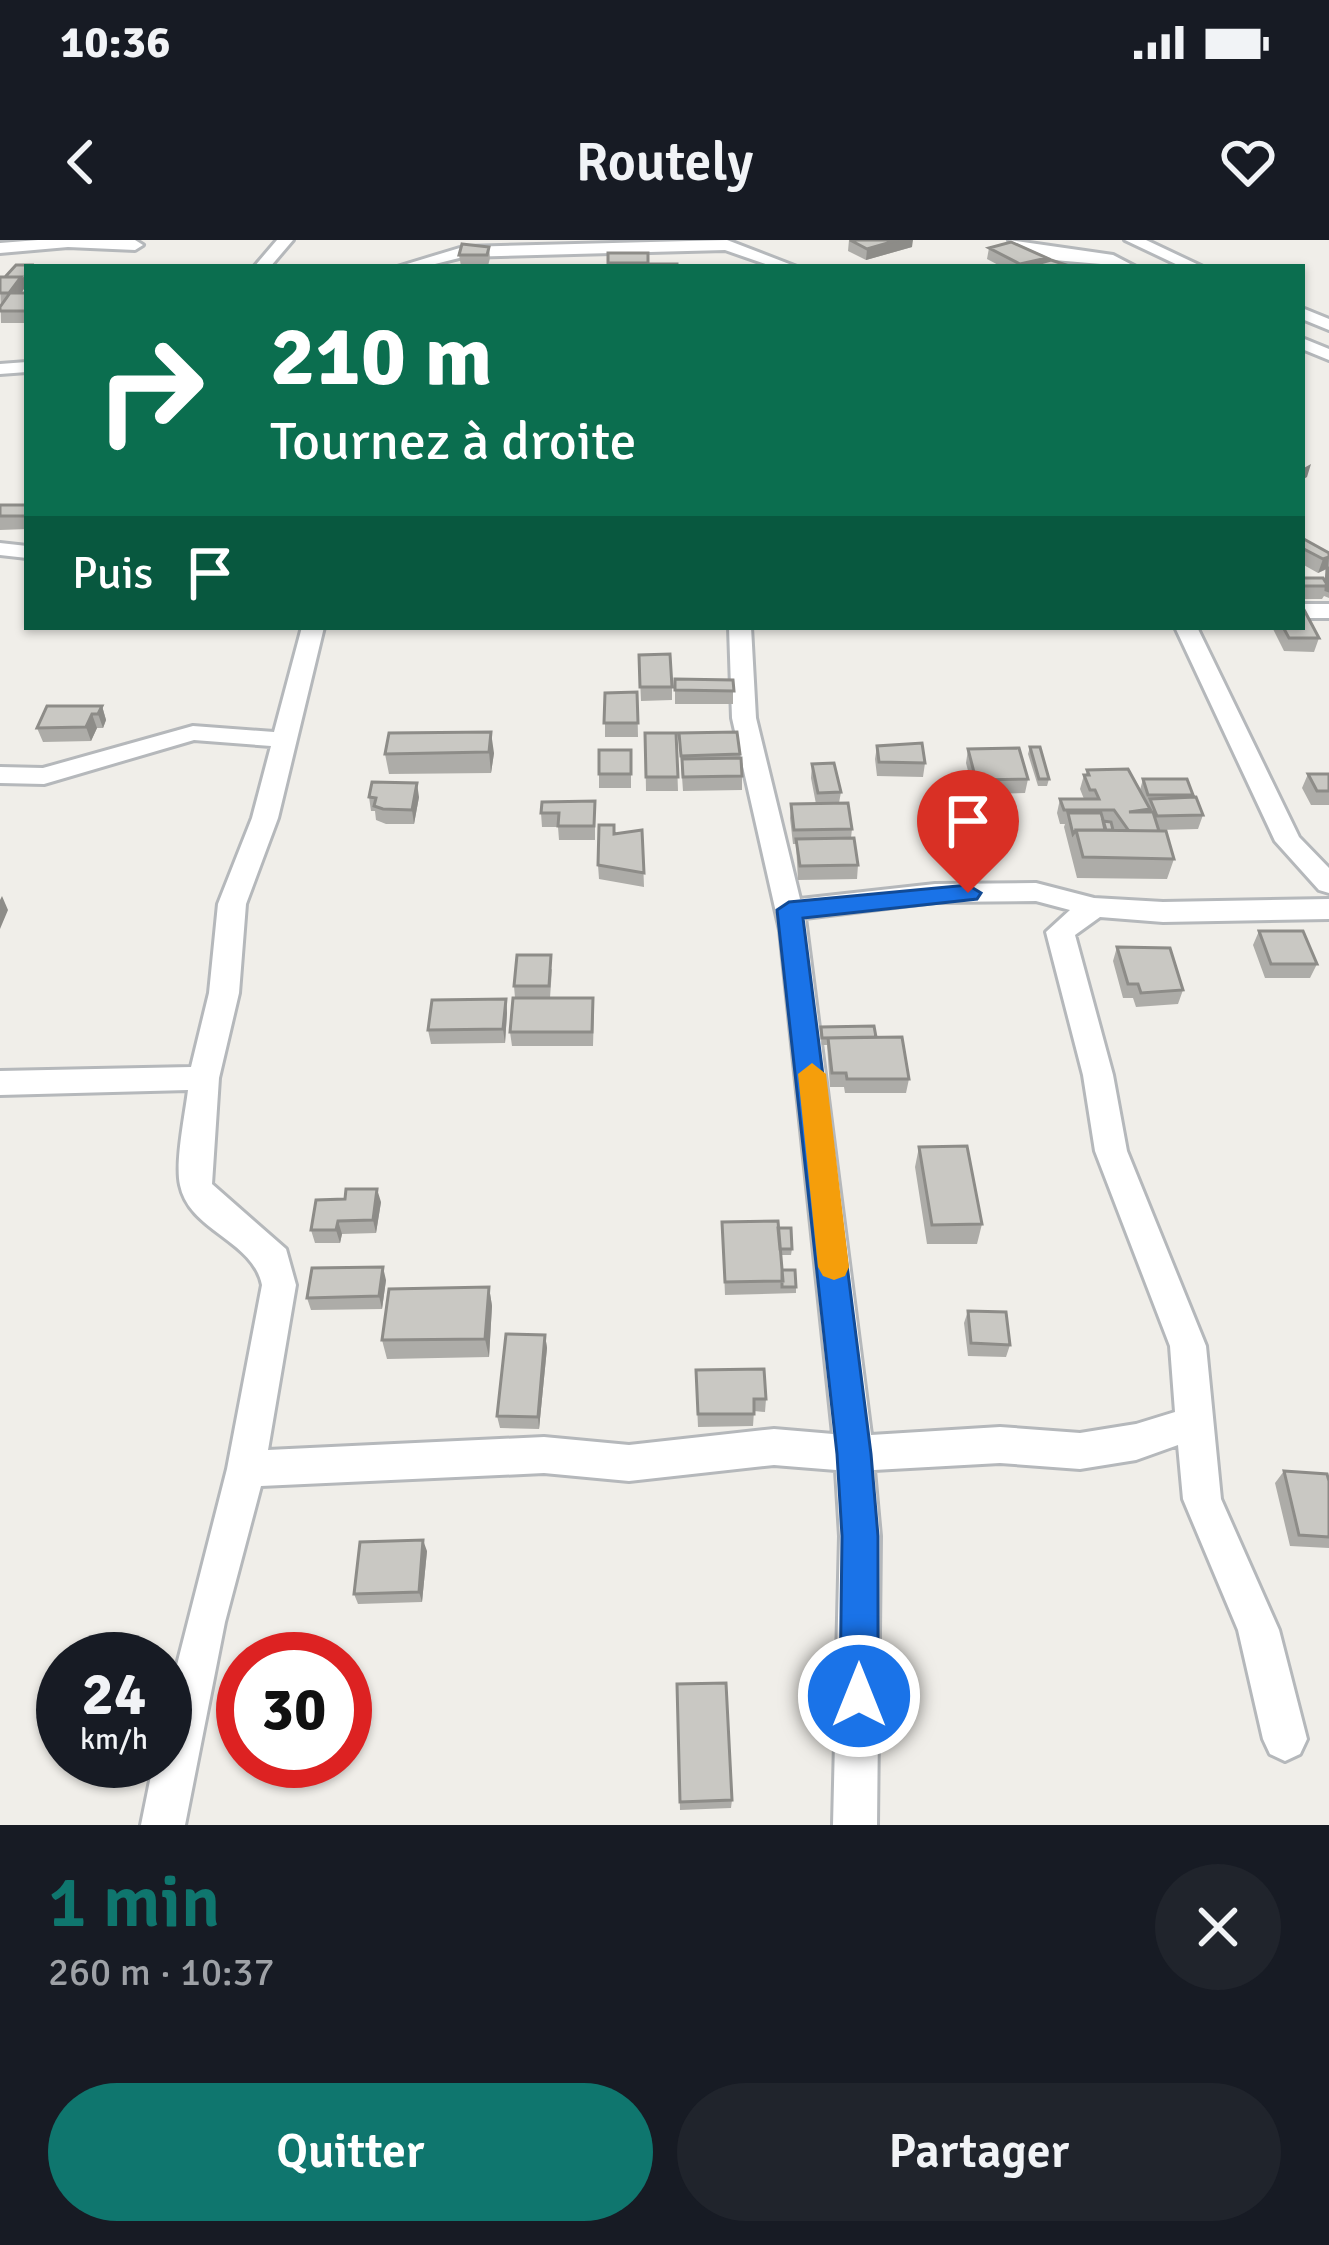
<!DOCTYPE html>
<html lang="fr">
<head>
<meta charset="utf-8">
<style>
  :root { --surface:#171b24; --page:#20242c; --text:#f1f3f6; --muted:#9ea1a6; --accent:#0f766e }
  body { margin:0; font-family:Signika,sans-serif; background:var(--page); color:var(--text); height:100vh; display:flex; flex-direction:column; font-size:45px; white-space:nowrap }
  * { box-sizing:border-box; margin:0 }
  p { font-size:39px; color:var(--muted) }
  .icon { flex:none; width:66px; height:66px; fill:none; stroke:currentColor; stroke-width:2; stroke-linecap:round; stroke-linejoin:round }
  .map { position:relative; height:1585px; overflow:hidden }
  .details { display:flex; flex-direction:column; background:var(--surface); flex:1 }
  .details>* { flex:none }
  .top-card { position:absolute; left:24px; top:24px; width:1281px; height:366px; border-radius:0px; box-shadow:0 3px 9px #0004; background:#0b6e4f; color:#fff; overflow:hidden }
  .speed { position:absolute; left:36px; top:1392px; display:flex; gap:24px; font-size:60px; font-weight:700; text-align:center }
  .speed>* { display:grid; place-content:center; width:156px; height:156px; border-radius:50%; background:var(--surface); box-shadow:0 3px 9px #0004; line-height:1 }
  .speed small { font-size:30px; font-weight:400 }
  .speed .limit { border:18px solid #d22; background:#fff; color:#111 }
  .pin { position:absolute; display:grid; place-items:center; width:102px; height:102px; color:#fff; margin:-123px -51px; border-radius:50% 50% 50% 0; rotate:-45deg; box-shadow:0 0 12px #0007 }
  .pin .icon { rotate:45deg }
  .me { position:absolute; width:132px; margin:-66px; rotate:0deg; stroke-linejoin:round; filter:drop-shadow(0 0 9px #0008) }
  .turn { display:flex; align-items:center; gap:42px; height:252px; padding:0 48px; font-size:54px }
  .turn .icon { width:156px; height:156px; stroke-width:2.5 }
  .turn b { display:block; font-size:84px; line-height:102px }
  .then { display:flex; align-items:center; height:114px; padding:0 48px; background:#0003; gap:24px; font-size:45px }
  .round { display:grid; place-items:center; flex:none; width:126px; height:126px; border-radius:63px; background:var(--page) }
  .overview { display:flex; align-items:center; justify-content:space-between; height:204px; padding:0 48px }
  h1 { font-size:72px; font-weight:600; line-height:90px; color:var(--accent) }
  .primary-button { display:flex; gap:24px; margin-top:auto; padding:24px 48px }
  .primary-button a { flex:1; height:138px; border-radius:72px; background:var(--accent); color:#fff; font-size:48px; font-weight:600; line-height:138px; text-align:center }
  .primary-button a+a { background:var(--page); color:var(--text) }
  .status { display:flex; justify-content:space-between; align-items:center; height:84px; padding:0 60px; background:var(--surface); direction:ltr }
  .status svg { height:33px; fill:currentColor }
  header { display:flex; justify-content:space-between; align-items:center; height:156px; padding:0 48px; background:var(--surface); font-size:54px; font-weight:600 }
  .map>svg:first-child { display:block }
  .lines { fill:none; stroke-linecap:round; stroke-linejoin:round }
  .minor-casing { stroke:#b5b8bb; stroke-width:6 }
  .minor { fill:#fff; fill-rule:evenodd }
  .wall { fill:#adaca8 }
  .shaded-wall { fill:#8d8c88 }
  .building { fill:#c9c8c3; stroke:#8d8c88; stroke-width:3 }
  .route { fill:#1a73e8; stroke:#114b97; stroke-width:3 }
  .slow { fill:#f59e0b }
</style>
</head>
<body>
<div class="status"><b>10:36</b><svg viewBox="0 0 49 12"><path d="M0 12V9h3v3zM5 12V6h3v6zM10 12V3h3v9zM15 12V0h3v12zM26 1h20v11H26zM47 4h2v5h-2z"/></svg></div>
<header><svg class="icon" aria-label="back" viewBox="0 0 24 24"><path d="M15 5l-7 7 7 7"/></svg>Routely<svg class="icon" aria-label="heart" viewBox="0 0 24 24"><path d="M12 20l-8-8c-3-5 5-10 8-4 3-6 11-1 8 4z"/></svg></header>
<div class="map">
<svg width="1329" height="1585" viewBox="0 0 1329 1585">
  <rect width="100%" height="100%" fill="#f0eee9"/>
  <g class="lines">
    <!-- minor casing -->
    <g class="minor-casing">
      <path id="minor" d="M38,0H135L143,5L135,10L68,7L0,13V3Z
        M277,0H293L270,27H254Z
        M727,0L797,27H774L725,10L463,17L423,27H397L463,7Z
        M1009,0L1113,15L1136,27L1054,20Z
        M1125,0H1146L1203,27H1182Z
        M1302,68L1329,79V90L1302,79Z
        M1302,98L1329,109V120L1302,109Z
        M27,122V132L0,134V124Z
        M0,303L27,306V318L0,315Z
        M1302,364H1329V378H1302Z
        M302,387H324L278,578L246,664L239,753L219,838L212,944L286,1009L296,1045L268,1210L544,1197L629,1205L774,1189L833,1194L780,690L732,478L729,387H751L756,478L800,659L935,644L1036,643L1094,658L1163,662L1329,659V679L1163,682L1100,677L1075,695L1113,835L1127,911L1206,1106L1221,1259L1279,1390L1307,1499L1300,1514L1285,1521L1270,1514L1263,1499L1238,1390L1183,1259L1178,1205L1136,1220L1080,1229L1000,1223L874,1230L880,1296L877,1585H833L840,1296L836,1230L774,1225L629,1241L544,1233L261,1246L225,1382L185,1585H141L154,1521H165V1472L227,1229L262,1045C253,1000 189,991 180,945C175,922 185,875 188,850L0,855V831L191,827L209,753L218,664L252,578L271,506L194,500L44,544L0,543V527L43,528L193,486L274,492ZM1036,661L1070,670L1046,692L1083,835L1095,911L1170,1106L1175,1172L1136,1184L1080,1193L1000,1187L871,1195L805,678L935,662Z
        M1175,387H1197L1299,597L1329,628V653L1319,650L1275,601Z"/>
    </g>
    <!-- minor -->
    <use href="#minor" class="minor"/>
  </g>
  <!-- wall -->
  <path class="wall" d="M849,0L912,7L866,20L848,11Z
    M489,7L490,18L488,26H461L459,15Z
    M989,8L1047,18V21L1072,27H1002L987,19Z
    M608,13H648L649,27H608Z
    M0,37L24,47L22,53H27V83H1Z
    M0,265H27V289L0,290Z
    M1302,298L1329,313V358L1324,356L1322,359H1302V338L1324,340L1327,329L1318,333L1302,324Z
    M1272,387H1302L1319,398L1314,412L1284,411Z
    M639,415L672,447V460L641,461Z
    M675,439L733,440V464H675Z
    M637,452L638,497H605V453Z
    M102,466L106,480L103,488H97L91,501L43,502L37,488Z
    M737,492L742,536V550L683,551L679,493Z
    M645,493H676L678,551H646Z
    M877,506L925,523L923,537L877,536L875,519Z
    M1030,507L1049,539L1047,546H1038L1028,514Z
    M968,509L1028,539L1025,553L974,554L966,523Z
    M599,510H631V548H599Z
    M494,513L491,533L389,534L385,514Z
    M812,524L841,552L839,563L852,589L851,598L858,625L857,639L798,640L796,604H793L790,578L791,564H816L811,538Z
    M1087,530L1140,550L1143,539L1193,555L1192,557L1203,575L1198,589L1159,590L1174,619L1167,639L1077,638L1064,587L1065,584H1060L1057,573L1060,559H1084L1080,549L1084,535H1086Z
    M1308,534H1329V565H1311L1302,548Z
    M369,557H419L414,584H386L376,580L375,571H371Z
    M595,561V600H559L558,587H542L541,573Z
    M642,590L644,647L599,639L598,625L614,594Z
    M1259,691L1317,724L1310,738H1265L1253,705Z
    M1117,707L1183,750L1178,764L1136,767L1133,758H1123L1113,721Z
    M552,729L550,758L594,772L593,806H512L510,792L515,758L514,746Z
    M506,759L507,773L505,803L431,804L428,790Z
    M821,787L876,797L909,839L906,853H845L844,847H830L827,805H822Z
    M919,907L982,984L977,1004H927L915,927Z
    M381,962L376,993L342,994L340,1003H315L311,990Z
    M722,982L778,988L792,1009L791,1015H781L782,1030L796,1047V1053L725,1055Z
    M386,1040L382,1069L311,1070L307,1058Z
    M489,1047L492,1066L489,1117L387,1119L382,1100Z
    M968,1071L1010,1105L1006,1117L968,1116L964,1083Z
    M545,1095L547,1108L539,1189L500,1188L497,1176Z
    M696,1142L766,1159L765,1172L754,1171L753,1186L698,1187Z
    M1284,1231L1329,1241V1308L1290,1306L1275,1243Z
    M427,1311L422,1362L358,1364L354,1354Z
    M677,1444L732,1560L731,1568L680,1570Z"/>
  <!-- shaded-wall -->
  <path class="shaded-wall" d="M898,0H913L912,7L866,20L867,9Z
    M1047,18L1046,27H1020V24Z
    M27,35V43L24,49L13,65L9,53L21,37Z
    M1311,224L1307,237L1302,240V229Z
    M1329,317L1328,328L1318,333L1323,319Z
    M102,466L106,480L103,488L98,474Z
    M92,474L97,488L91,501L86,487Z
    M491,492L494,513L491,533L489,512Z
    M417,543L419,557L414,584L412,570Z
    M2,656L8,670L0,689V660Z
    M506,759L507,773L505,803L503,789Z
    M377,949L381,962L376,993L373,980Z
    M338,981L342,994L340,1003L336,990Z
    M383,1027L386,1040L382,1069L379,1056Z
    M489,1047L492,1066L489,1117L485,1099Z
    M545,1095L547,1108L539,1189L538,1177Z
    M423,1300L427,1311L422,1362L419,1352Z"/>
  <!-- building -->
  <path class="building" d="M850,0H898L867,9Z
    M1011,2L1047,18L1020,24L989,8Z
    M462,4L489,7L487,15H459Z
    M608,13H648V23H608Z
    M1051,20L1072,27H1026Z
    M650,24H677V27H651Z
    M16,25H34L27,27V35L22,41L21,37H5Z
    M0,37H21L9,53H0Z
    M10,53H27V71H0V67Z
    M0,265H27V276H0Z
    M1302,298L1329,313V317L1323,319L1302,308Z
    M1327,328H1329V351L1326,350Z
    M1302,338H1323L1328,346H1302Z
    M1302,366L1319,398H1289L1283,387H1302Z
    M670,414L672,447H640L639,415Z
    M675,439L733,440L734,451L675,450Z
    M637,452L638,483H604L605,453Z
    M47,466H102L98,474H92L86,487L37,488Z
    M491,492L489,512L385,514L389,493Z
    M737,492L740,514L681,516L679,493Z
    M645,493H676L678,537H646Z
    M922,503L925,523L879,522L877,506Z
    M1030,507H1040L1049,539H1039Z
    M1019,508L1028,539L976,540L968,509Z
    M599,510H631V534H599Z
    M741,518L742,536L683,537L682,519Z
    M834,523L841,552L818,553L812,524Z
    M1128,529L1150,569L1129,572H1153L1159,591H1129L1114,570H1064L1060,559H1099L1095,550H1090L1084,535H1089L1087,530Z
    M1308,534H1329V551H1317Z
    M1143,539H1187L1193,555H1148Z
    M372,542L417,543L412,570L383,569L374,566L376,558L369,557Z
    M1196,557L1203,575L1157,576L1150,559Z
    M595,561L594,586H558L559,573H541L542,562Z
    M848,563L852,589L794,590L791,564Z
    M1068,573H1101L1106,590H1076L1073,594Z
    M1103,581L1111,582L1113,590H1105Z
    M599,585H614V594L642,590L644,633L598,625Z
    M1076,590L1166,591L1174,619L1083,617Z
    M854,598L858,625L800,626L796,599Z
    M1259,691H1303L1317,724H1271Z
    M1117,707L1170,708L1183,750L1141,753L1138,744H1128Z
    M517,715H551L549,746H514Z
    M513,758H593L592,792H510Z
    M506,759L503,789L428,790L432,760Z
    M874,786L876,797L822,798L821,787Z
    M902,797L909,839H847L846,833H832L828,798Z
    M967,906L982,984L932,985L919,907Z
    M346,949H377L373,980L338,981L336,990H311L316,960L345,959Z
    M778,981L783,1041L725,1042L722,982Z
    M778,988H791L792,1009H780Z
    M383,1027L379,1056L307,1058L312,1028Z
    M782,1030H795L796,1047H782Z
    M489,1047L485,1099L382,1100L389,1049Z
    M968,1071L1006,1072L1010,1105L971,1103Z
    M506,1094L545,1095L538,1177L497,1176Z
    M764,1129L766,1159H754V1174H698L696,1130Z
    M1284,1231L1327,1234L1329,1241V1297L1299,1295Z
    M423,1300L419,1352L354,1354L360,1302Z
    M726,1443L732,1560L680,1562L677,1444Z"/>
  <!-- route -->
  <path class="route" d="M968,645L981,653L977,659L803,678L871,1214L878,1296V1456L873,1470L859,1476L845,1470L840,1456L842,1296L837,1214L777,670L789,662Z"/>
  <!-- slow -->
  <path class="slow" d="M812,823L826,834L849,1027L845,1036L834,1040L823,1036L818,1027L798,834Z"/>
</svg>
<div class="speed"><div>24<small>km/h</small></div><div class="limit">30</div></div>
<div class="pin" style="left:968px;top:653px;background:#d93025"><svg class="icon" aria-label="arrive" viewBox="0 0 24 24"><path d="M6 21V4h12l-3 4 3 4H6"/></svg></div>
<svg class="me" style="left:859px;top:1456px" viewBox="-20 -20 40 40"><circle r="17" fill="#1a73e8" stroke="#fff" stroke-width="3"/><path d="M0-11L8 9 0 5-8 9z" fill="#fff"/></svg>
<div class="top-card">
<div class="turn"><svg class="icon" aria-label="right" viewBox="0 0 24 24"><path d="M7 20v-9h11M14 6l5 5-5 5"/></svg><div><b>210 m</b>Tournez à droite</div></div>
<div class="then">Puis<svg class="icon" aria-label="arrive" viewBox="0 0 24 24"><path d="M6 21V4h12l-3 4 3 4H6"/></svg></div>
</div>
</div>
<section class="details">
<div class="overview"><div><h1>1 min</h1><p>260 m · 10:37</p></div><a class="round"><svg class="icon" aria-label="close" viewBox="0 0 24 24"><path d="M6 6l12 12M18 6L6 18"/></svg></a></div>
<div class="primary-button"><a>Quitter</a><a>Partager</a></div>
</section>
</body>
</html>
